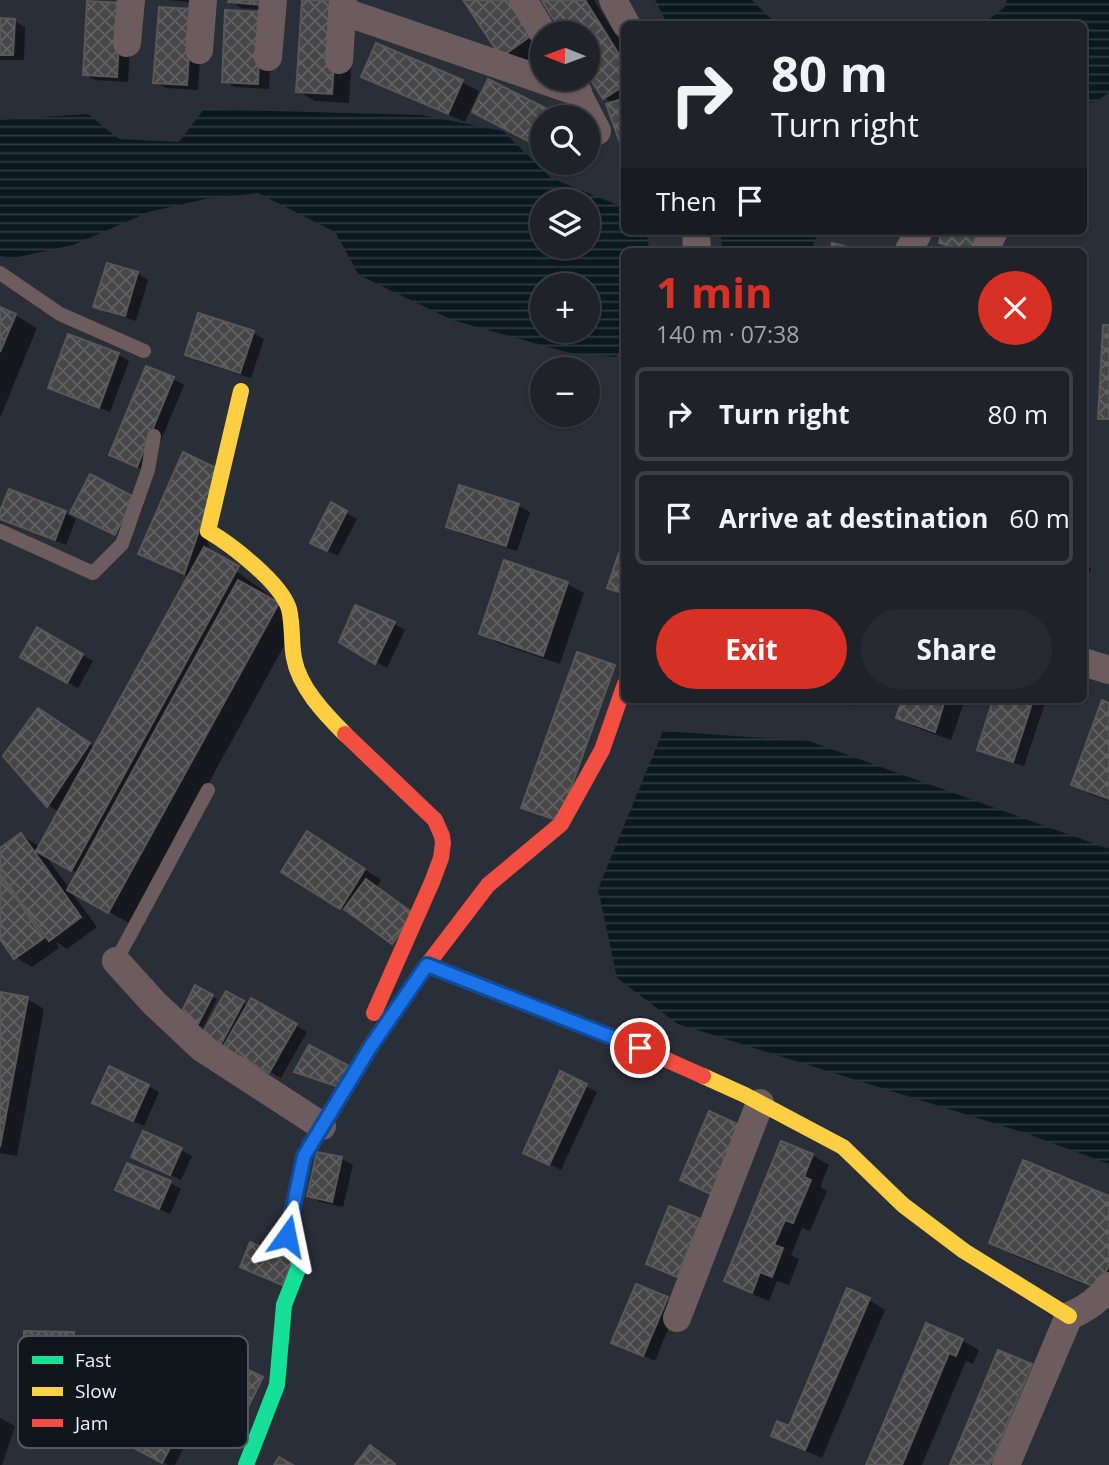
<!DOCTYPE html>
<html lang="en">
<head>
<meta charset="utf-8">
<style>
  :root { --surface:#202229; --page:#282a31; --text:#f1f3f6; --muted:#a2a4a8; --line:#3d3f46; --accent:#d93025 }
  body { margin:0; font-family:"Open Sans",sans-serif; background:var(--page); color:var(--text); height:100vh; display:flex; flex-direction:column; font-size:26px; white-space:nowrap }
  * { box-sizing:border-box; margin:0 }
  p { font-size:23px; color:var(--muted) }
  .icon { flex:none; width:38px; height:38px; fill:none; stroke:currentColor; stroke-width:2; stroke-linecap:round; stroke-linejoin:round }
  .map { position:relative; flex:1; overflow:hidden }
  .drawer { position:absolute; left:621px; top:248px; width:466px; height:455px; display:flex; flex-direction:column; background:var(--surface); border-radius:10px; box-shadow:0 2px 5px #0004,0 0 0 2px var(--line) }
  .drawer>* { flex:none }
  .banner { position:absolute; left:621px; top:21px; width:466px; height:214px; border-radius:10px; box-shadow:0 2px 5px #0004,0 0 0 2px var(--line); background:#202229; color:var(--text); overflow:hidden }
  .needle { width:46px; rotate:271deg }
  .tools { position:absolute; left:530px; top:21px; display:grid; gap:14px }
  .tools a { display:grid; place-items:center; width:70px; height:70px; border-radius:50%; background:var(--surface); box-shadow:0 2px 5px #0004,0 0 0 2px var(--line); font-size:35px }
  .pin { position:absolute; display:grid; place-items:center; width:60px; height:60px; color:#fff; margin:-30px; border:4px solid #fff; border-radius:50%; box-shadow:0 2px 7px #0007 }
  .me { position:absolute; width:77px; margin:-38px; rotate:12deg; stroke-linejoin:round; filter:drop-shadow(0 0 5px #0008) }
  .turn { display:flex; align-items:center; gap:24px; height:147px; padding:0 35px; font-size:32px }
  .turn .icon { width:91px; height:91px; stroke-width:2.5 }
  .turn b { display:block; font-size:49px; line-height:60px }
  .then { display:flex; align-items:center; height:66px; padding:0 35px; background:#0003; gap:14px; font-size:26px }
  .round { display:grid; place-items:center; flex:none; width:74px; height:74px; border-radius:37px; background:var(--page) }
  .headline { display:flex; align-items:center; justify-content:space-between; height:119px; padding:0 35px }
  h1 { font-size:42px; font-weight:700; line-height:52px; color:var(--accent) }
  .button { display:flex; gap:14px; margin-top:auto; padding:14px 35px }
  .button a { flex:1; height:80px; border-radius:42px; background:var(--accent); color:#fff; font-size:28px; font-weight:700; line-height:80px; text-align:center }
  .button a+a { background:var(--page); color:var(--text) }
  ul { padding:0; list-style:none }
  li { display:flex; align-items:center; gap:21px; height:94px; margin:0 14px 10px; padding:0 21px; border:4px solid var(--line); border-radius:10px }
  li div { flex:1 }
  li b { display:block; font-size:26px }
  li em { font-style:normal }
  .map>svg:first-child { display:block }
  .water { fill:url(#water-rules); fill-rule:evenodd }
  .shadow { fill:#0007; fill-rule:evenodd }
  .building { fill:url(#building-cross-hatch); stroke:#595859; stroke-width:2 }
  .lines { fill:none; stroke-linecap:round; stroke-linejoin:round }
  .lane { stroke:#6d5c5e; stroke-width:14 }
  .street { stroke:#6d5c5e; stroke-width:28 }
  .fast { stroke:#16e098; stroke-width:16 }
  .slow { stroke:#ffcf43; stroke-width:16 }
  .jam { stroke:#f24e42; stroke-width:16 }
  .route-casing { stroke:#114b97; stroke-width:18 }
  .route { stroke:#1a73e8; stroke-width:12 }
  .key { fill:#11151c; stroke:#535860; stroke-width:2 }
  .key-label { font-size:19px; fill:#edf3fe }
</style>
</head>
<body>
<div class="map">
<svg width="1109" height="1465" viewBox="0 0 1109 1465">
  <defs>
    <pattern id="water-rules" width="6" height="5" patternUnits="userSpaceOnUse" patternTransform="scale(1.75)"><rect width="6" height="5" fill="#0a191e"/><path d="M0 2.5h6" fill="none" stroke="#2e3b40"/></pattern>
    <pattern id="building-cross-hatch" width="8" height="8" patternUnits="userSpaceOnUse" patternTransform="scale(1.75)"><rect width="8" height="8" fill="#474647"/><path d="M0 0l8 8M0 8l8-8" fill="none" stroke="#626163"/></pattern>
  </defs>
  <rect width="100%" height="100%" fill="#2a2e37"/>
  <!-- water -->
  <path class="water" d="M655,0H752L776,24H667Z
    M1007,0H1109V92L1096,102L1083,103V24H983L1005,7Z
    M204,109L422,115L503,131L551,178L625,208V231H646L650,252H625V341L616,357L570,353L452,320L359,275L335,232L258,193L205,199L149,212L73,245L13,258L0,256V120L88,114L119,139L179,142ZM542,201H588V247H542ZM542,285H588V331H542Z
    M721,231H818L811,252H722Z
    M663,731L809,741L1109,849V1164L1028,1134L678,1024L617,978L598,889Z"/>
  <!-- shadow -->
  <path class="shadow" d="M168,0H204V4Z
    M230,0H273V10L241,8Z
    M304,0L355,7L349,103L315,101L298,91Z
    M465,0H518L542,37V49L519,65L502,56Z
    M547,0H594L625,49V151L614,103L604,98L588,72V33H564L544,2Z
    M132,11L128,82L95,80L84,74Z
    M203,17L198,90L166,88L155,82Z
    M0,20L14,21L25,27L24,60H0Z
    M272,20L269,89L235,87L224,81Z
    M363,76L462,82L479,91L465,122L380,86Z
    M944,231L986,252H965L952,248L941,242Z
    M108,265L138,274L148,280L136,321L106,312L95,306Z
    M0,309L15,315L37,328L0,418Z
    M253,333L264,339L251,378L198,361L187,355Z
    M69,336L119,355L129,361L110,412L61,393L50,387Z
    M173,379L184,385L148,472L111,454Z
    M183,455L211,553L300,617L131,924L70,890L97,927L67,949L56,942L59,948L32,967L15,957L0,936V850L21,835L37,845L40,848L60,812L48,805L55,720L96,748L189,577L157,563L140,553ZM44,854L79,874L70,889Z
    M460,487L519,506L530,512L517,551L459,533L448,526Z
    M133,498L144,505L126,540L84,519Z
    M332,505L357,519L338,556L324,549Z
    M65,513L76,519L66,545L10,523L0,517V516Z
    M1083,564L1091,568L1083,592Z
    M567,584L584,593L560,664L498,643L481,633Z
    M394,624L405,630L387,668L341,641Z
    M38,630L93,661L78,688L23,656Z
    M835,700H856L854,706Z
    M904,700H965L951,740L915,727L898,718Z
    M995,700H1046L1024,766L990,755L979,749Z
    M1109,705V801L1090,794L1073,784Z
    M324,843L381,880L357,917L341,908Z
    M196,988L217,999L203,1027L181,1016Z
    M226,993L249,1006L252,1000L307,1032L281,1078L204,1033Z
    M0,994L27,999L44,1009L17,1156L0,1153Z
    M561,1074L597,1092L561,1170L536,1158Z
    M148,1086L159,1092L144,1126L105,1109Z
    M181,1150L192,1156L181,1180L144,1162Z
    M812,1155L829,1165L820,1187L827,1191L810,1231L802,1228L791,1255L799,1259L789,1285L777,1281L769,1301L743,1290L726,1281Z
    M342,1159L353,1165L343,1207L320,1202L309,1195Z
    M170,1183L181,1189L170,1214L117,1190Z
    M1109,1198V1295L1013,1255L991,1242Z
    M637,1286L678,1305L655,1361L614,1342Z
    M869,1300L885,1310L822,1458L790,1444L773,1435L789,1428Z
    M927,1325L962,1340L979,1350L973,1364L966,1361L922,1465H868Z
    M74,1333L85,1340L84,1379L36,1378L25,1372Z
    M1031,1366L1048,1375L1010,1465H952Z
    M143,1414L189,1438L175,1465H168L128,1443Z
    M0,1418L15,1426L2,1465H0Z
    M237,1422L248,1428L238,1449L210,1435Z"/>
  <!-- building -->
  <path class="building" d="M229,0H262V5L228,2Z
    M302,0H338L332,94L296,92Z
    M463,0H509L532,35L501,57Z
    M544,0H585L625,64V85L603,99L588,75V33H562L542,1Z
    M87,1L121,3L117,77L83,75Z
    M159,7L192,9L187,85L153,83Z
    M225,10L261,12L258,84L222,82Z
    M0,18L15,19L13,55H0Z
    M376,43L463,80L448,114L361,77Z
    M488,79L563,117H542V148L472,112Z
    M625,98V157L606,104Z
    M942,231H980L971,252L939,243Z
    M832,243L867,252H830Z
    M107,263L138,272L125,316L93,307Z
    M0,307L16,314L0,352Z
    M198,313L254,331L240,373L185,355Z
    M1103,325H1109V419H1098Z
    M68,334L119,353L99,408L48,388Z
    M146,366L174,377L137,467L109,455Z
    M183,452L220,470L184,574L138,554Z
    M90,474L134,497L115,535L70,513Z
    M459,485L519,504L506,546L446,527Z
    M9,489L66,511L55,540L0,519V511Z
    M331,502L347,511L327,551L310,543Z
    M625,535V594L607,588Z
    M204,547L239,566L71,871L36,851Z
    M504,560L568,582L543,656L479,634Z
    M238,580L279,603L108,913L67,890Z
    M355,605L395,622L375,664L339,642Z
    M37,627L83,654L67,683L20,657Z
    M577,652L615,665L559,821L521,808Z
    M902,700H945L935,732L896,718Z
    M993,700H1033L1013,762L977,750Z
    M1102,700L1109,703V799L1071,785Z
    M38,708L90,743L47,807L3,756Z
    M307,831L365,869L340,909L281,872Z
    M21,833L81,917L49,941L0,873V848Z
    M0,876L44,938L14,959L0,939Z
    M366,879L414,914L392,944L344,909Z
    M195,985L213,995L197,1026L179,1017Z
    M226,991L244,1001L221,1044L202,1034Z
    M0,992L28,997L0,1147Z
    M251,998L297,1024L269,1073L223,1047Z
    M309,1045L349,1066L339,1087L294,1072Z
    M109,1066L149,1085L133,1121L92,1103Z
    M560,1071L587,1084L549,1165L523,1153Z
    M709,1111L744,1127L715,1196L680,1180Z
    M143,1131L182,1148L170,1175L131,1157Z
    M781,1141L813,1154L804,1177L811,1180L793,1223L785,1220L774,1245L783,1248L772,1277L760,1272L752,1293L724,1281Z
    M317,1152L342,1157L332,1202L307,1196Z
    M1023,1160L1109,1196V1264L1099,1289L989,1243Z
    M127,1163L171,1181L159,1209L115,1190Z
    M669,1206L701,1219L677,1277L646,1264Z
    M250,1242L293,1261L282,1285L240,1267Z
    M636,1284L668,1297L643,1356L611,1343Z
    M847,1288L870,1298L805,1450L771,1436L777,1421L789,1426Z
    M926,1323L963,1339L956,1356L949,1353L902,1465H866Z
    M24,1331L74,1332L73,1374L24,1373Z
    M998,1350L1032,1364L990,1465H950Z
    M231,1361L263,1377L243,1417L211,1401Z
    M143,1411L179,1431L162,1463L125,1443Z
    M370,1445L395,1464V1465H355Z
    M279,1457L293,1465H274Z"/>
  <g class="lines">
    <!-- lane -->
    <path class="lane" d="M0,273L60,314L144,351
      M0,531L93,573L122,544L148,470L154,436
      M116,961L208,790"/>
    <!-- street -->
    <path class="street" d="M523,0L543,33
      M613,0L626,24
      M342,11L578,92
      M127,43L131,0
      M199,50L203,0
      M268,57L273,0
      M339,60L343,0
      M570,79L597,131
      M696,231L697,252
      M908,252L919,231
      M984,252L994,231
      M1083,662L1109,670
      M116,961L154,1003L202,1048L322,1126
      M677,1318L760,1103
      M1006,1465L1069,1316C1084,1310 1099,1300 1109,1286"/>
    <!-- fast -->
    <path class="fast" d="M246,1465L277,1385L284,1305L300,1264L287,1235L304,1156L321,1128"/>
    <!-- slow -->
    <path class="slow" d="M241,391L208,531C232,545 281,583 289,609C293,625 291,643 294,658C299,687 325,714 345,734
      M703,1076L745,1095L843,1147L903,1205L964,1251L1069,1316"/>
    <!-- jam -->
    <path class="jam" d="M345,734L435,820L442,836L443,843L441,858L432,882L374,1013
      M427,965L640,1048L703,1076
      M321,1128L371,1046L427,965L488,885L561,824L602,750L625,684"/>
  </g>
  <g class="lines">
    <!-- route casing -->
    <g class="route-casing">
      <path id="route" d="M287,1236L304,1156L371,1046L427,965L640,1048"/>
    </g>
    <!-- route -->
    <use href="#route" class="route"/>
  </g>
  <!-- legend -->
  <rect x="18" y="1336" width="230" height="112" rx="10" class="key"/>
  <rect x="32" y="1356" width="31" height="8" fill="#16e098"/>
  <rect x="32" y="1387" width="31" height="9" fill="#ffcf43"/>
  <rect x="32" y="1419" width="31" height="8" fill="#f24e42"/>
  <g class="key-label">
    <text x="75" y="1367">Fast</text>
    <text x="75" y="1398">Slow</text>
    <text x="75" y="1430">Jam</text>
  </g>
</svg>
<div class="tools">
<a><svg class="needle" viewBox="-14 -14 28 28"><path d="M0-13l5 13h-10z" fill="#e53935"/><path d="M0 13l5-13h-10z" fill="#a2a4a8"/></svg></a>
<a><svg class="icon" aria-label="search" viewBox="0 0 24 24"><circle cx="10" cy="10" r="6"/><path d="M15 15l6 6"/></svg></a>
<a><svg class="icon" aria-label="layers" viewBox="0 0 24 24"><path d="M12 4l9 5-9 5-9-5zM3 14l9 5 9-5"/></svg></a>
<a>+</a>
<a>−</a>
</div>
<div class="pin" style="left:640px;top:1048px;background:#d93025"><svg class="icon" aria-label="arrive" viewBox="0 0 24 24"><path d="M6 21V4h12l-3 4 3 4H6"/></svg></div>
<svg class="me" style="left:287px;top:1236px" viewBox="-20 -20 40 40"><path d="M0-17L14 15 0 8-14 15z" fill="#1a73e8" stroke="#fff" stroke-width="4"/></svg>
<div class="banner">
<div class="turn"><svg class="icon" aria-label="right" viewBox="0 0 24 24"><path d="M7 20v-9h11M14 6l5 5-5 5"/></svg><div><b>80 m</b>Turn right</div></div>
<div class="then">Then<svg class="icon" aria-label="arrive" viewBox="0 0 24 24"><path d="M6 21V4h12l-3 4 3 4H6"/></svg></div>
</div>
<section class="drawer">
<div class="headline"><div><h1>1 min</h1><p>140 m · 07:38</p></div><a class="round" style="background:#d93025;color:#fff"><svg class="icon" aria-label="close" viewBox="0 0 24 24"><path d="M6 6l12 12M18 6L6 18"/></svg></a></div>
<ul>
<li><svg class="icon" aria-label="right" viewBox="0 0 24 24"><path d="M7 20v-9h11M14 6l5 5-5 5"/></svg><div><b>Turn right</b></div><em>80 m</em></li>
<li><svg class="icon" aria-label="arrive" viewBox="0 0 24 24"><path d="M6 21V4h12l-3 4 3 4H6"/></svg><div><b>Arrive at destination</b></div><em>60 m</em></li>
</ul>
<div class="button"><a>Exit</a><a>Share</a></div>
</section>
</div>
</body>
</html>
